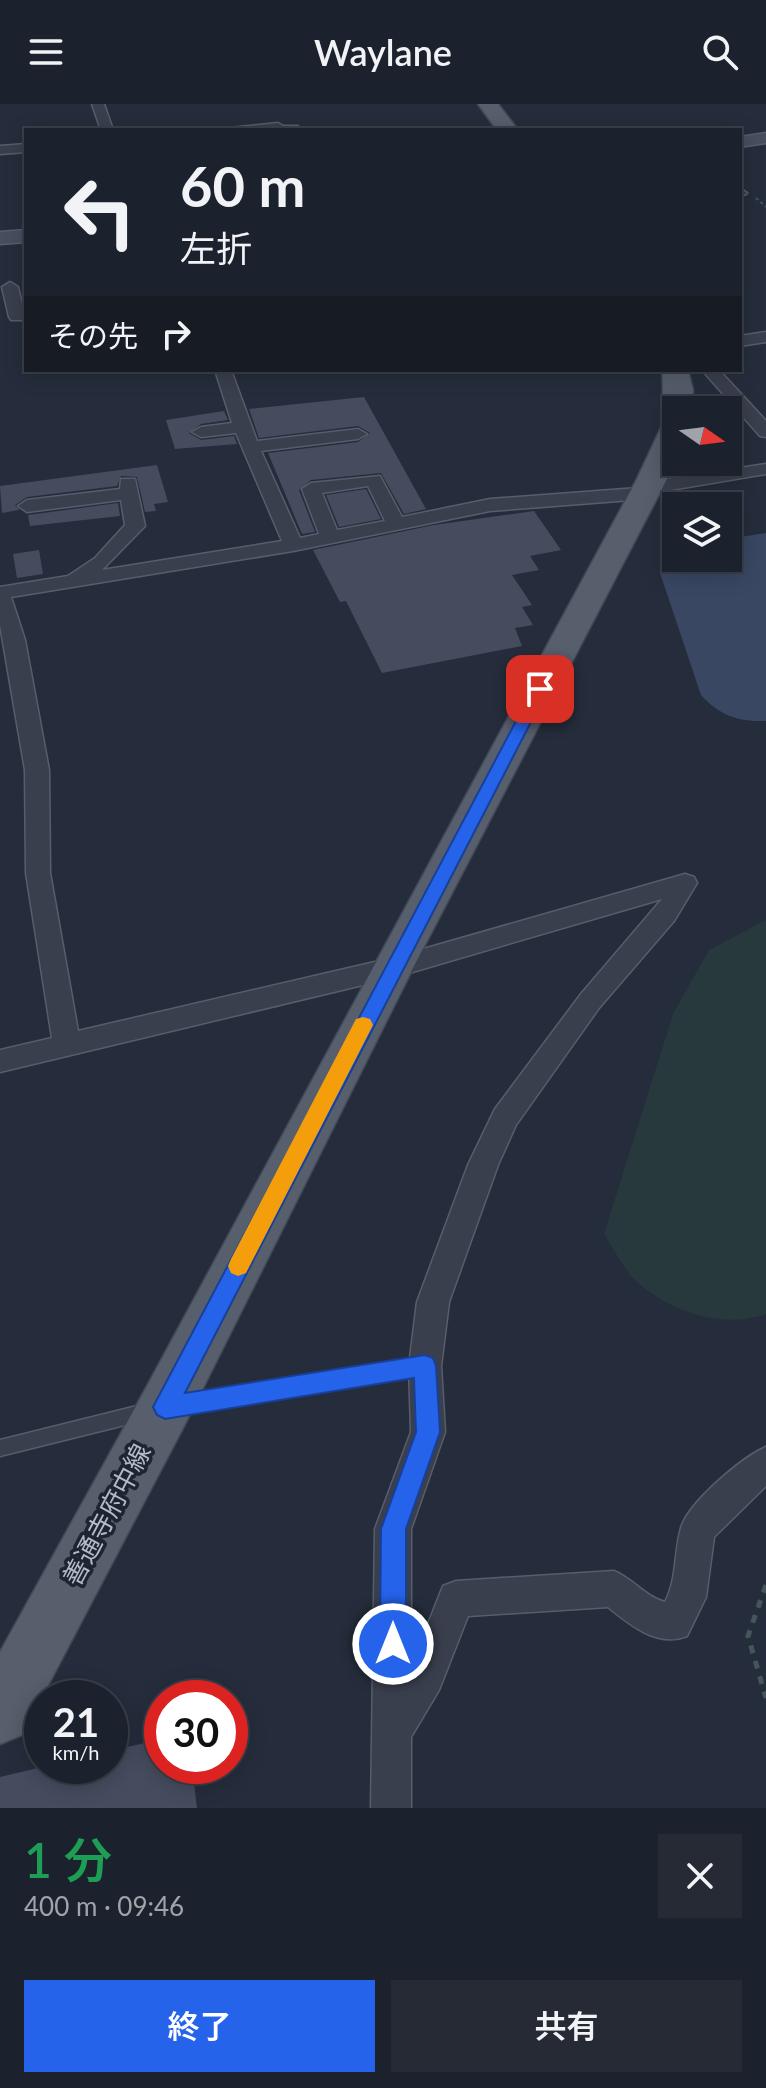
<!DOCTYPE html>
<html lang="ja">
<head>
<meta charset="utf-8">
<style>
  :root { --surface:#1c222d; --page:#252a35; --text:#f1f3f6; --muted:#a0a4aa; --line:#3a3f49; --accent:#2563eb }
  body { margin:0; font-family:Lato,"Noto Sans JP",sans-serif; background:var(--page); color:var(--text); height:100vh; display:flex; flex-direction:column; font-size:30px; white-space:nowrap }
  * { box-sizing:border-box; margin:0 }
  p { font-size:26px; color:var(--muted) }
  .icon { flex:none; width:44px; height:44px; fill:none; stroke:currentColor; stroke-width:2; stroke-linecap:round; stroke-linejoin:round }
  .map { position:relative; height:1704px; overflow:hidden }
  .details { display:flex; flex-direction:column; background:var(--surface); flex:1 }
  .details>* { flex:none }
  .top-card { position:absolute; left:24px; top:24px; width:718px; height:244px; border-radius:0px; box-shadow:0 4px 20px #0003,0 0 0 2px var(--line); background:#1c222d; color:var(--text); overflow:hidden }
  .needle { width:52px; rotate:104deg }
  .tools { position:absolute; left:662px; top:292px; display:grid; gap:16px }
  .tools a { display:grid; place-items:center; width:80px; height:80px; border-radius:0px; background:var(--surface); box-shadow:0 4px 20px #0003,0 0 0 2px var(--line); font-size:40px }
  .speed { position:absolute; left:24px; top:1576px; display:flex; gap:16px; font-size:40px; font-weight:700; text-align:center }
  .speed>* { display:grid; place-content:center; width:104px; height:104px; border-radius:50%; background:var(--surface); box-shadow:0 4px 20px #0003,0 0 0 2px var(--line); line-height:1 }
  .speed small { font-size:20px; font-weight:400 }
  .speed .limit { border:12px solid #d22; background:#fff; color:#111 }
  .pin { position:absolute; display:grid; place-items:center; width:68px; height:68px; color:#fff; margin:-34px; border-radius:16px; box-shadow:0 4px 12px #0006 }
  .me { position:absolute; width:88px; margin:-44px; rotate:0deg; stroke-linejoin:round; filter:drop-shadow(0 0 6px #0008) }
  .turn { display:flex; align-items:center; gap:28px; height:168px; padding:0 24px; font-size:36px }
  .turn .icon { width:104px; height:104px; stroke-width:2.5 }
  .turn b { display:block; font-size:56px; line-height:68px }
  .then { display:flex; align-items:center; height:76px; padding:0 24px; background:#0003; gap:16px; font-size:30px }
  .round { display:grid; place-items:center; flex:none; width:84px; height:84px; border-radius:0px; background:var(--page) }
  .headline { display:flex; align-items:center; justify-content:space-between; height:136px; padding:0 24px }
  h1 { font-size:48px; font-weight:600; line-height:60px; color:#1e9e55 }
  .action { display:flex; gap:16px; margin-top:auto; padding:16px 24px }
  .action a { flex:1; height:92px; border-radius:0px; background:var(--accent); color:#fff; font-size:32px; font-weight:600; line-height:92px; text-align:center }
  .action a+a { background:var(--page); color:var(--text) }
  header { display:flex; justify-content:space-between; align-items:center; height:104px; padding:0 24px; background:var(--surface); font-size:36px; font-weight:600 }
  .map>svg:first-child { display:block }
  .green { fill:#27393d }
  .water { fill:#394763 }
  .building { fill:#444c5e }
  .lines { fill:none; stroke-linecap:round; stroke-linejoin:round }
  .lane-casing { stroke:#575d6b; stroke-width:3 }
  .street-casing { stroke:#575d6b; stroke-width:3 }
  .secondary-casing { stroke:#575d6b; stroke-width:3 }
  .primary-casing { stroke:#424856; stroke-width:3 }
  .path-far1 { stroke:#45565a; stroke-width:2; stroke-dasharray:3 3; stroke-linecap:butt }
  .path { stroke:#45565a; stroke-width:5; stroke-dasharray:8 8; stroke-linecap:butt }
  .lane { fill:#393f4d; fill-rule:evenodd }
  .street { fill:#393f4d; fill-rule:evenodd }
  .secondary { fill:#474e5f; fill-rule:evenodd }
  .primary { fill:#575e6c; fill-rule:evenodd }
  .route { fill:#2563eb; stroke:#184099; stroke-width:2 }
  .slow { fill:#f59e0b }
  .labels { text-anchor:middle; stroke-width:7; stroke-linejoin:round; paint-order:stroke }
  .street-label { font-size:26px; fill:#b5bac8; stroke:#1e2432 }
</style>
</head>
<body>
<header><svg class="icon" aria-label="menu" viewBox="0 0 24 24"><path d="M4 6h16M4 12h16M4 18h16"/></svg>Waylane<svg class="icon" aria-label="search" viewBox="0 0 24 24"><circle cx="10" cy="10" r="6"/><path d="M15 15l6 6"/></svg></header>
<div class="map">
<svg width="766" height="1704" viewBox="0 0 766 1704">
  <rect width="100%" height="100%" fill="#252d3c"/>
  <!-- green -->
  <path class="green" d="M766,816V1210C724,1226 669,1207 637,1178C624,1166 614,1145 604,1130L673,910L709,846Z"/>
  <!-- water -->
  <path class="water" d="M766,429V617C739,618 720,612 701,591L660,469V456L670,446L676,445V454H728V435Z"/>
  <!-- building -->
  <path class="building" d="M364,293L426,405L404,410L381,369L311,376L299,386L315,428L302,430L268,349L358,338L370,329L358,322L259,334L249,305Z
    M224,307L228,316L201,320L189,329L201,336L234,332L237,340L175,345L166,316Z
    M157,361L168,398L154,400L156,407L145,408L137,373L121,372L117,382L27,393L15,401L19,406L2,409L0,382Z
    M366,385L381,415L339,423L326,391Z
    M118,399L120,412L30,422L28,411Z
    M534,407L561,446L530,452L539,466L512,471L532,501L522,503L533,521L515,524L522,542L382,569L346,497L340,498L313,446L434,421Z
    M39,446L43,470L17,474L13,450Z
    M162,1635V1662H192L197,1704H0V1673L46,1662H110V1647Z"/>
  <g class="lines">
    <!-- lane casing -->
    <g class="lane-casing">
      <path id="lane" d="M278,19L283,22H298L301,26H280L277,23L210,26Z
        M744,87L747,89L746,90L740,92V88Z
        M425,1255L430,1257L433,1262L430,1267L425,1269L183,1307L178,1305L175,1300L178,1295L183,1293Z
        M145,1300L150,1303L153,1308L150,1313L145,1316L0,1352V1336Z"/>
    </g>
    <!-- street casing -->
    <g class="street-casing">
      <path id="street" d="M92,0H104L113,26H101Z
        M26,40V48L0,50V42Z
        M10,178L18,183L25,213L23,216H11L9,213L2,183Z
        M766,228V238L740,242V232Z
        M215,266H231L257,337L358,325L367,330L358,335L261,347L300,434L319,430L302,385L311,379L380,372L402,413L490,395L638,384L647,378L766,360V370L653,389L644,395L490,407L293,447L11,493L25,536L49,666L50,769L78,927L392,854L685,770L694,773L697,779L674,817L599,904L516,1021L498,1061L449,1198L441,1262L445,1328L411,1425V1563L443,1482L456,1477L614,1467C633,1475 646,1493 665,1498C677,1476 674,1448 681,1424C688,1399 742,1353 766,1343V1382L714,1433L706,1493L687,1532C658,1544 630,1521 608,1503L468,1512L439,1586L411,1633V1704H371L375,1425L411,1328L409,1262L417,1198L468,1061L495,1005L581,890L662,795L392,874L0,968V946L52,934L26,769L25,666L0,521V483L68,472L95,454L125,421L121,396L27,408L18,402L27,396L120,385L121,375H135L145,422L102,466L282,437L236,329L201,333L192,328L201,323L232,319ZM368,382L385,417L337,426L322,389Z
        M702,266H719L766,317V333L760,332Z"/>
    </g>
    <!-- secondary casing -->
    <g class="secondary-casing">
      <path id="secondary" d="M766,29V39L740,43V33Z
        M26,126V138L0,140V128Z"/>
    </g>
    <!-- primary casing -->
    <g class="primary-casing">
      <path id="primary" d="M478,0H498L518,26H497Z
        M662,266H688L693,286L692,306H676V352L667,375L413,864L184,1322L22,1631L0,1640V1548L146,1284L637,375L667,311C661,300 664,279 662,266Z"/>
    </g>
    <!-- path-far1 -->
    <path class="path-far1" d="M756,94L766,103"/>
    <!-- path -->
    <path class="path" d="M766,1481L748,1532L766,1594"/>
    <!-- lane -->
    <use href="#lane" class="lane"/>
    <!-- street -->
    <use href="#street" class="street"/>
    <!-- secondary -->
    <use href="#secondary" class="secondary"/>
    <!-- primary -->
    <use href="#primary" class="primary"/>
  </g>
  <!-- route -->
  <path class="route" d="M540,580L548,585L185,1289L425,1251L433,1254L436,1262L440,1328L406,1425V1540L403,1549L393,1553L384,1549L380,1540L381,1425L416,1328L414,1274L165,1315L157,1311L153,1303L533,585Z"/>
  <!-- slow -->
  <path class="slow" d="M363,913L370,915L373,921L246,1169L238,1172L231,1169L228,1162L231,1155L356,915Z"/>
  <g class="labels">
    <!-- street labels -->
    <g class="street-label">
      <text transform="translate(107 1411) rotate(-62)" y="9">善通寺府中線</text>
    </g>
  </g>
</svg>
<div class="tools">
<a><svg class="needle" viewBox="-14 -14 28 28"><path d="M0-13l5 13h-10z" fill="#e53935"/><path d="M0 13l5-13h-10z" fill="#a0a4aa"/></svg></a>
<a><svg class="icon" aria-label="layers" viewBox="0 0 24 24"><path d="M12 4l9 5-9 5-9-5zM3 14l9 5 9-5"/></svg></a>
</div>
<div class="speed"><div>21<small>km/h</small></div><div class="limit">30</div></div>
<div class="pin" style="left:540px;top:585px;background:#d93025"><svg class="icon" aria-label="arrive" viewBox="0 0 24 24"><path d="M6 21V4h12l-3 4 3 4H6"/></svg></div>
<svg class="me" style="left:393px;top:1540px" viewBox="-20 -20 40 40"><circle r="17" fill="#2563eb" stroke="#fff" stroke-width="3"/><path d="M0-11L8 9 0 5-8 9z" fill="#fff"/></svg>
<div class="top-card">
<div class="turn"><svg class="icon" aria-label="left" viewBox="0 0 24 24"><path d="M17 20v-9H6M10 6l-5 5 5 5"/></svg><div><b>60 m</b>左折</div></div>
<div class="then">その先<svg class="icon" aria-label="right" viewBox="0 0 24 24"><path d="M7 20v-9h11M14 6l5 5-5 5"/></svg></div>
</div>
</div>
<section class="details">
<div class="headline"><div><h1>1 分</h1><p>400 m · 09:46</p></div><a class="round"><svg class="icon" aria-label="close" viewBox="0 0 24 24"><path d="M6 6l12 12M18 6L6 18"/></svg></a></div>
<div class="action"><a>終了</a><a>共有</a></div>
</section>
</body>
</html>
